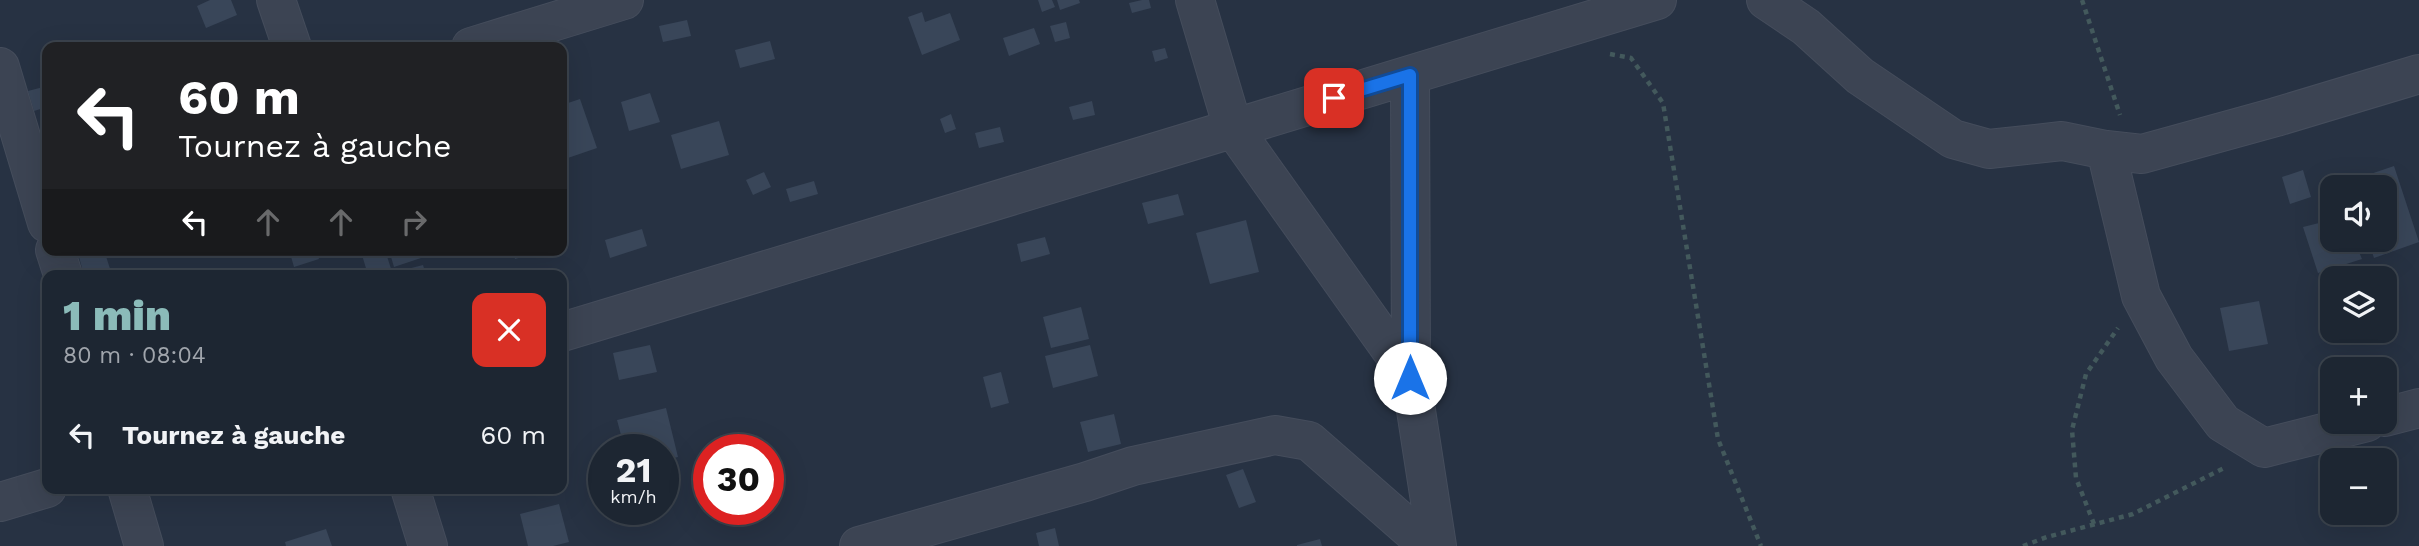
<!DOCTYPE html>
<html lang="fr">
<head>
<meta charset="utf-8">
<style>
  :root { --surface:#1d2632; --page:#252e3a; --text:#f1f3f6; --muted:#a0a5ac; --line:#3b434d; --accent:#8bbbb9 }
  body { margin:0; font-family:"Work Sans",sans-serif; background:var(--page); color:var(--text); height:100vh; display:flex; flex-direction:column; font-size:26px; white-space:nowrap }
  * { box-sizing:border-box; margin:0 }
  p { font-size:23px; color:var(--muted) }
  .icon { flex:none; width:38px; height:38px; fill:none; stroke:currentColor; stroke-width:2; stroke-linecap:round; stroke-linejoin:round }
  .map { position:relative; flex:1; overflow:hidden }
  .sheet { position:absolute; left:42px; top:270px; width:525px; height:224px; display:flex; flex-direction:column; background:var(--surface); border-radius:14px; box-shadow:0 7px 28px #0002,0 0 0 2px var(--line) }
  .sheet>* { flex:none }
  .banner { position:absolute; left:42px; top:42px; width:525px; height:214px; border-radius:14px; box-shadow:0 7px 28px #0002,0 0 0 2px var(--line); background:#202124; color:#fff; overflow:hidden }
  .buttons { position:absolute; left:2320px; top:175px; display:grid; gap:14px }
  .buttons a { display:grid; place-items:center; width:77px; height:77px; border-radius:14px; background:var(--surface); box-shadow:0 7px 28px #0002,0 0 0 2px var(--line); font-size:35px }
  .speed { position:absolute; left:588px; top:434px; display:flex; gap:14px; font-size:35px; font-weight:700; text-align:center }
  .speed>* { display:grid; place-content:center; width:91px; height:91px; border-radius:50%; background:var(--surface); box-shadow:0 7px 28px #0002,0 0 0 2px var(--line); line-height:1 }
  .speed small { font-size:18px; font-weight:400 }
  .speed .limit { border:10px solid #d22; background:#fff; color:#111 }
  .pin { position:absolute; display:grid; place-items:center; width:60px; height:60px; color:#fff; margin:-30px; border-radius:14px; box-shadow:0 4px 10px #0006 }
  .me { position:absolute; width:77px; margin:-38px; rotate:0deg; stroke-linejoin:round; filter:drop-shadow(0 0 5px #0008) }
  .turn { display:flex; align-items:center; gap:24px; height:147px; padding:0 21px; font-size:32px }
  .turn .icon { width:91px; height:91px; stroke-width:2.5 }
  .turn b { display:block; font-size:49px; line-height:60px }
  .lanes { display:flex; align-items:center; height:66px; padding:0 21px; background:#0003; justify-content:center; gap:35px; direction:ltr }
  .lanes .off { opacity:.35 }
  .round { display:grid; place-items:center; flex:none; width:74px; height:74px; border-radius:14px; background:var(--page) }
  .head { display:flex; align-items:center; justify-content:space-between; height:119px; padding:0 21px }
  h1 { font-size:42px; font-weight:800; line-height:52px; color:var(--accent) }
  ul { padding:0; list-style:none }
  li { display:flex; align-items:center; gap:21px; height:91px; padding:0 21px }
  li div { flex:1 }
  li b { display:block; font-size:26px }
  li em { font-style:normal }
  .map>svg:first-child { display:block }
  .building { fill:#394659 }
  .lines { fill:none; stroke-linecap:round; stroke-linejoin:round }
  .street-casing { stroke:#454d5c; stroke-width:40 }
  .path { stroke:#43595c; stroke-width:4.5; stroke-dasharray:5 5; stroke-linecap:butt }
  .street { stroke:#3c4453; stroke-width:38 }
  .route-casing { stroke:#114b97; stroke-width:18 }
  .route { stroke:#1a73e8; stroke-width:12 }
</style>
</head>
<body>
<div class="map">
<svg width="2419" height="546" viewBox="0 0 2419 546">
  <rect width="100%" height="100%" fill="#273243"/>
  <!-- building -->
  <path class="building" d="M210,0H231L237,15L206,28L197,6Z
    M1038,0H1052L1055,7L1042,12Z
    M1057,0H1079L1080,3L1060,10Z
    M1142,0H1149L1151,8L1132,13L1129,3Z
    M922,12L925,22L950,13L960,40L922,55L908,17Z
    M687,20L691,36L663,42L659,26Z
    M1066,22L1070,38L1055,42L1050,26Z
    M1034,28L1040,44L1009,56L1003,38Z
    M770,41L775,59L740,68L735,50Z
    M1165,48L1168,58L1155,62L1152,51Z
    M47,86V107L34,111L28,91Z
    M650,93L660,122L629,131L621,102Z
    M580,99L597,148L562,160V105Z
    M1092,101L1095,115L1073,120L1069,107Z
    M951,114L956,129L945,133L940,119Z
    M719,121L729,155L681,169L671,135Z
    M1000,127L1004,142L979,148L975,133Z
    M2394,166L2419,242L2374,258L2368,240H2385V187H2349L2347,182Z
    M2303,170L2311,197L2290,204L2282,177Z
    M764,172L771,187L753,195L746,180Z
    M814,181L818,194L790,202L786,189Z
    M1178,194L1184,215L1148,224L1142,203Z
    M1246,220L1259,272L1210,284L1196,233Z
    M2323,222L2330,230L2333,229V240H2354L2362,259L2318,273L2303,227Z
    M642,229L647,246L610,258L605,240Z
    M1045,237L1050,254L1021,262L1017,244Z
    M77,250H104L112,275H84Z
    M230,250H247L248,251L232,256Z
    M300,250H316L319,259L294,267L290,253Z
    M376,250H385L393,275H368L362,255Z
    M389,250H422L424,257L394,267Z
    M427,250H450V251L429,258Z
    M513,250H542V251L515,259Z
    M423,265L426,275H397L396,272Z
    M2259,301L2268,344L2229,351L2220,308Z
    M1081,307L1089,339L1051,348L1043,317Z
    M650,345L657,372L619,380L613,353Z
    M1090,345L1098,376L1053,388L1045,356Z
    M1001,372L1009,403L991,408L983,377Z
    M666,408L678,457L663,460V450H625L617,420Z
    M1114,414L1121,444L1088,452L1080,422Z
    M1243,469L1256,502L1239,508L1226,475Z
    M559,504L569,542L553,546H528L520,514Z
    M1055,528L1059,546H1039L1036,533Z
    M326,529L332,546H286L285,542Z
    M1320,539L1322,546H1297V545Z"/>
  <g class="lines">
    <!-- street casing -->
    <g class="street-casing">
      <path id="street" d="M276,0L292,47
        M1195,0L1233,128L1411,378L1437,546
        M1766,0L1806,27L1860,76L1953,139L1989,149L2062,141L2106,150L2141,296L2174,358L2223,423L2264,448L2367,422
        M471,47L624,0
        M0,67L47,223
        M1410,75L1411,378
        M2106,150L2142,154L2276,117L2419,74
        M55,250L63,275
        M562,332L1657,0
        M2385,417L2419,408
        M127,488L144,546
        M410,488L428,546
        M0,502L47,488
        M859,546L1085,482L1133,466L1275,435L1309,441L1429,546"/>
    </g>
    <!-- path -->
    <path class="path" d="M2082,0L2120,115
      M1610,54L1631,58L1663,103L1718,439L1761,546
      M2094,524L2076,478L2072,430L2086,374L2118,328
      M2023,546L2047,537L2133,514L2226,467"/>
    <!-- street -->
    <use href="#street" class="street"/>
  </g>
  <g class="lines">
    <!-- route casing -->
    <g class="route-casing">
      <path id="route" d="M1334,98L1410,75V378"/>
    </g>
    <!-- route -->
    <use href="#route" class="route"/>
  </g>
</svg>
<div class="buttons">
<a><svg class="icon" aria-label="sound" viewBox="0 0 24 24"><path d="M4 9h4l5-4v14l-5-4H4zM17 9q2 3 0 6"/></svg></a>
<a><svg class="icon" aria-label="layers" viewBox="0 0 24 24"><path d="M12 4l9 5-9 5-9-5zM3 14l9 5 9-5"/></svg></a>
<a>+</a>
<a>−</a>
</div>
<div class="speed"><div>21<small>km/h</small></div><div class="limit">30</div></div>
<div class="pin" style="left:1334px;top:98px;background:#d93025"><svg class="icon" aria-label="arrive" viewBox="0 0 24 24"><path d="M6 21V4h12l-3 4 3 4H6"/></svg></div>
<svg class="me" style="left:1410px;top:378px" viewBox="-20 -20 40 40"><circle r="19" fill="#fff"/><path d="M0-13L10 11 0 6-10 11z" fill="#1a73e8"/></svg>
<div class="banner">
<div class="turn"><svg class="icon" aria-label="left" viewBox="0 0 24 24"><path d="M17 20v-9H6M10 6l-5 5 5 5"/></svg><div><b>60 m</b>Tournez à gauche</div></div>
<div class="lanes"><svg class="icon" aria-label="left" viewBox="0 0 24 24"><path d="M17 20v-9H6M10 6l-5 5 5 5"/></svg><svg class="icon off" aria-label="ahead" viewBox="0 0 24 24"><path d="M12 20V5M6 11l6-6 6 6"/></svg><svg class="icon off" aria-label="ahead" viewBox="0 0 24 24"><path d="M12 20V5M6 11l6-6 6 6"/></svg><svg class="icon off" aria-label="right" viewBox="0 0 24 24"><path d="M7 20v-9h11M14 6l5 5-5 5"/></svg></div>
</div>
<section class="sheet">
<div class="head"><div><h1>1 min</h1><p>80 m · 08:04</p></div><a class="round" style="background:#d93025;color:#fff"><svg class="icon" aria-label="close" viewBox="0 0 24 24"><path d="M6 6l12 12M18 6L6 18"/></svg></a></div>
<ul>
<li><svg class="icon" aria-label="left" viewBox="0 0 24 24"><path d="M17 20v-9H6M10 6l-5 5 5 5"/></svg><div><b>Tournez à gauche</b></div><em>60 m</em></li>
</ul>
</section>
</div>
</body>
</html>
